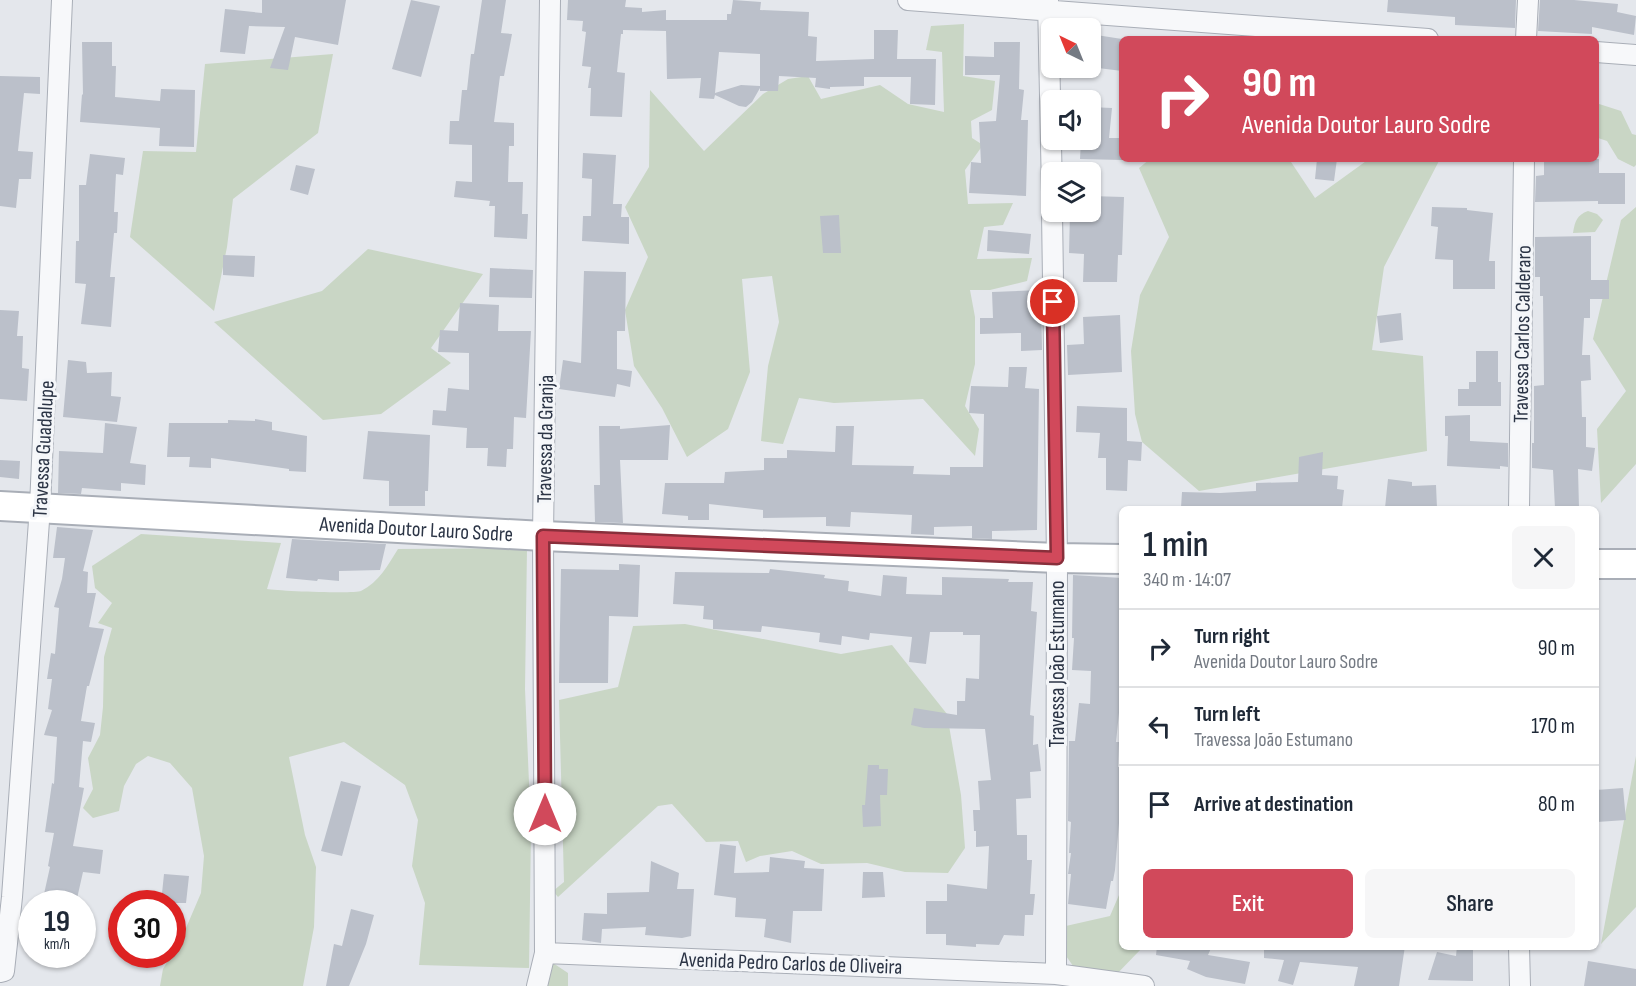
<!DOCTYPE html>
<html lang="en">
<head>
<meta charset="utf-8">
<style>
  :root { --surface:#fff; --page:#f6f6f7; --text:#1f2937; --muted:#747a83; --line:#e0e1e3; --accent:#d1495b }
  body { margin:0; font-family:"Sofia Sans Condensed",sans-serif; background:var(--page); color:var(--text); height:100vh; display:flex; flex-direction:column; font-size:22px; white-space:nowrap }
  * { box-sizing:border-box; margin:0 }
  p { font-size:20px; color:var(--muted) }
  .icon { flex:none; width:33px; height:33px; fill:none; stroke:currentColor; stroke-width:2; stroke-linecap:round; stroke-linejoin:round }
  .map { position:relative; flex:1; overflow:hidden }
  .sheet { position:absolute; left:1119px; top:506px; width:480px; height:444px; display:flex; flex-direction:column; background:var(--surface); border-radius:9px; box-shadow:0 2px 4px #0004 }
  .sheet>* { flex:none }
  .top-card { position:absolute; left:1119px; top:36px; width:480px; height:126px; border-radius:9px; box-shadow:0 2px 4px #0004; background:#d1495b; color:#fff; overflow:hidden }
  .needle { width:39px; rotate:317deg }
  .controls { position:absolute; left:1041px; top:18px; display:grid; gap:12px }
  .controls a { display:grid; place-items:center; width:60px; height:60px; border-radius:9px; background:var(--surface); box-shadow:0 2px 4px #0004; font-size:30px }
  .speed { position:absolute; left:18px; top:890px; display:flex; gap:12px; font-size:30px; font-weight:700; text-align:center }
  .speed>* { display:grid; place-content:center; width:78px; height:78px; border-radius:50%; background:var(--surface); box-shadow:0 2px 4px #0004; line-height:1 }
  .speed small { font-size:15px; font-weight:400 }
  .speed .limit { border:9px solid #d22; background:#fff; color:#111 }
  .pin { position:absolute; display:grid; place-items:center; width:51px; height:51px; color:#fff; margin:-26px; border:3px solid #fff; border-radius:50%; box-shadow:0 2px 6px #0007 }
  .me { position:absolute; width:66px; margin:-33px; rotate:0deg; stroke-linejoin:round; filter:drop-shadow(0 0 4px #0008) }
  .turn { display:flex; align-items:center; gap:21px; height:126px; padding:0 24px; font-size:27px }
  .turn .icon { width:78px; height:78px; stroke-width:2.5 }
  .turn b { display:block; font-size:42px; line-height:51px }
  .round { display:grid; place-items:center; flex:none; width:63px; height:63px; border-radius:9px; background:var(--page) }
  .head { display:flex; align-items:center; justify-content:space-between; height:102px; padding:0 24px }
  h1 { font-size:36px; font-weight:600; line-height:45px }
  .cta { display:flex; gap:12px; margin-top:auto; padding:12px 24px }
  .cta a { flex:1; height:69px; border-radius:9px; background:var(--accent); color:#fff; font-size:24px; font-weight:600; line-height:69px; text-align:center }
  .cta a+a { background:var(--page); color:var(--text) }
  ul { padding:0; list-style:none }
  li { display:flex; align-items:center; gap:18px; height:78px; padding:0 24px; border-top:2px solid var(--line) }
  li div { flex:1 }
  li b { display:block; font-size:22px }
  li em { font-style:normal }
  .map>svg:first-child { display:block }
  .green { fill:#c9d6c5 }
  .building { fill:#bbc0ca; fill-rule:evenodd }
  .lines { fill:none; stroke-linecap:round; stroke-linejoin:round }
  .street-casing { stroke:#a9aeb7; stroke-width:22 }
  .secondary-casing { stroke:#a9aeb7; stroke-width:32 }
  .street { stroke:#f7f8fa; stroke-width:20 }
  .secondary { stroke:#fff; stroke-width:28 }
  .route-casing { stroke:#882f3b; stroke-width:15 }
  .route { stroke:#d1495b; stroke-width:10 }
  .labels { text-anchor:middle; stroke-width:6; stroke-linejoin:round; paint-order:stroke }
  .street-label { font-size:21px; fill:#2b3445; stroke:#f4f6f9 }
</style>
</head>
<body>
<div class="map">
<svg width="1636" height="986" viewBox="0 0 1636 986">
  <rect width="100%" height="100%" fill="#e4e7ec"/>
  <!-- green -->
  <path class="green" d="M964,24L963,76L995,81L992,110L971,121L972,138L983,145L965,170L968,204L1013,203L1003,225L984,227L977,259L1032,258L1027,281L990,290H970L975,317V364L965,406L979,429L975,456L923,399L834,403L799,398L783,444L761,441L768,366L779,322L772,276L742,279L750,372L728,429L687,457L662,408L634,366L625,310L648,257L625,207L649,167L650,90L704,151L763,94L788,79L808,76L821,99L880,85L908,104L944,112L942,52L926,50L931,26Z
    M333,54L318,133L233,199L227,247L214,311L130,237L143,151L196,152L205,64Z
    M1596,103L1621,111L1632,134L1636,135V165L1634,167L1618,159L1607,141L1598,138L1596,135Z
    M1150,159H1289L1315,198L1369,159H1440L1384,267L1372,350L1423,356L1427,451L1199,491L1142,442L1135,414L1131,351L1140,295L1169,237L1139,168Z
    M1636,207V464L1601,503L1597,429L1626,391L1593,339L1621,220Z
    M1588,211L1597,214L1603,220L1595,232L1573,233C1575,221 1577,215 1588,211Z
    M368,249L483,274L431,348L451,363L381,414L323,420L214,322L322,291Z
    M141,534L281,543L267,589C277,591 355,594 361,591C379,582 388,565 398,549L527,548L525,689L531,830L529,968L419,965L425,903L412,866L418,820L405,785L344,742L289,757L305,835L316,867L314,927L303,986H160L163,969L183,935L201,893L204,856L192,788L170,763L148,756L136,764L124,786L119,811L93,818L83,808L93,789L88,758L100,735L103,707L104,657L112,628L98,623L112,603L95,588L92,566Z
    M685,624L841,654L892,645L947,714L961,795L965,848L948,873L905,872L867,863L821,864L792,851L760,856L746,862L738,841L706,842L672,804L658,806L558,897L553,891L564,882L559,700L618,687L633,626Z
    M1636,756V907L1601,944Z
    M1122,888V946L1143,947L1112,979L1078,973L1064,953L1057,928L1110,916Z
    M553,963L568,973V986H548Z"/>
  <!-- building -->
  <path class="building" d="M262,0H346L338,45L295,37L288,70L270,68L285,27L249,26L245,54L220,52L225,9L262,13Z
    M411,0L440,6L421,77L392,69Z
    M482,0H506L501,33L512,34L504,76H500L494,122L514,123V146H509L508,182H523L522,214H528L527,239L494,237L495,206H489L490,201L454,197L456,181L472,182V145L449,144L450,121H459L462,90H467L471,54H474Z
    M568,0H626L625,7L642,8V12L666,10V20H727V14H731L733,0L761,2L760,10L809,12L808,36L817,37L816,61L874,59V30H898L897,59H936L935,105L910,104L911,77H864V86L830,87V89L815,87L816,78L779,76L778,91H760V88L752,102L746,107L739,106L715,95L714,99L699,98L701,78L667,79L666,31L623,30V34H621L617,72L625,73L622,117L590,116L591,88H588L591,67L582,66L586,32L582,31L583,21L567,20ZM719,52L760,54V86L741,85L715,93Z
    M1388,0H1516L1515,28L1455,25V17L1387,12Z
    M1540,0H1574L1618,4L1617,12L1636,16L1634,35L1592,27V34L1538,31Z
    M1090,34L1122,39V71L1090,67Z
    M82,42H112V66H116L115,97L160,101L161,89L195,90L194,147L159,146L160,128L80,122L82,94L83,95Z
    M994,42H1020L1019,89L1024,90L1021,120H1028L1026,196L969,193L971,162L981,163L979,122L996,121L1000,75H965V56L994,57Z
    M0,76L40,77V94L24,93L18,151L33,152L31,179H19L16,208L0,206Z
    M1090,107L1112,108L1109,138H1122V160L1080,159L1081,140H1090Z
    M583,153L616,155L613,204H622L621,217H629V244L582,241L583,216H591L592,179L582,178Z
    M90,154L125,158L123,175L116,174L114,212H118L117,233H114L110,277H115L111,327L81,324L86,284L75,283L76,241H79V185H86Z
    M1317,159H1337L1334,181L1315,179Z
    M1544,159H1599V173H1625V204H1598V201L1535,202L1536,176L1544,175Z
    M296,165L315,169L308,195L290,190Z
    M1090,196L1124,197L1122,255H1118L1117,282H1083L1084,254L1069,253L1070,212H1090Z
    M1432,207L1467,208V210L1493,213L1489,261H1495V289H1453V260L1435,259L1438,227L1431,226Z
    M839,215L841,253H823L820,216Z
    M988,230L1031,234L1029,254L987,251Z
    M1591,236V280H1609V299H1590V318H1584L1582,355H1590L1591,380L1581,381L1582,417H1586V447L1595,448L1592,471L1578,469L1579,508H1555L1553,470L1532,468V443H1534V386L1544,385L1543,296H1540V277H1535V237Z
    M223,255L255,256L254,277L223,275Z
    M490,268L533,270L532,298L489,297Z
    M584,271L626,272L625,331H617V369L632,371L630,387L617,384L615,397L559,389L563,360L581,363Z
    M1041,290L1042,350L1021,351V333L980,334V318H993L992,292Z
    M460,303L499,305L498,331H531L526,418L514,417L513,449H507L506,467L487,466L488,448H466L467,428L432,425L433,410L446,411L448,388L469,390V353L438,352L440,330L458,331Z
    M0,310L19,311L17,336H23L22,368L29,369L27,401L0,399Z
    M1401,313L1403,340L1380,343L1377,316Z
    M1120,315L1122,372L1068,375L1067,345L1084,344L1083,317Z
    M1476,351H1498V382H1501V406H1458V389H1469V382H1476Z
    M68,360L86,362L87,373L112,372L111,396L121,397L117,422L63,417Z
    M1009,367H1027L1025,388L1039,389L1037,530L992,531V539L972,538V526L934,527V535L911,534L912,515L851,512L850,527L826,526V517L763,518V510L709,504V520H688V516L662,514L665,483H724L725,472L764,470V458H787V450L835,452L836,426H854L852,465L914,466L913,474L950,475V467H983L984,414L969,413L971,386L1008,387Z
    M1077,406L1127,408V441L1142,442L1141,461L1128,460L1127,491L1106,490V458H1098L1100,433L1076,432Z
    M1470,415V441L1508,443V467L1500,466V469L1447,466L1448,436H1445V416Z
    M255,419L272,422V430L307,436L306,472L289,471V469L211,458V468L189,467L190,457H167L169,423H228V420L255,421Z
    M105,423L137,427L130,463L146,465L145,485L121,483V491L82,488L81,494L58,493L59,451L103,453Z
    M670,425L668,460H620L623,523L595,522L594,485H600L599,426H620V429Z
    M368,431L430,435L428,491H425V506H389V481L363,479Z
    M1323,452L1322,475L1338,476L1337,489L1344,490L1342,508H1181L1182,492L1220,493L1256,491V483L1298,482L1299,457Z
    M0,460L20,461L19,479L0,477Z
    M1388,479L1412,482V486L1436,485L1437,508H1385Z
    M57,527L93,530L83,571L88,572L87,593H96L89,627L104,629L89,686H87L81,721L95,723L91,742L83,741L79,787L84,788L73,846L103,850L100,874L83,872L76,903H42L50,867L48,866L54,833L45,832L52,783L54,784L57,737L44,735L52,710L48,709L52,679H47L51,653L55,654L59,608L54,607L62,579L65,558H53Z
    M292,539L327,541L386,544L380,570L339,571V581L318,579L317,581L286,578Z
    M619,564L640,565L638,617L609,616L608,683H559L561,569L619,570Z
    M770,569L825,575L824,578L849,581L848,591L881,596L883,575L907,577L906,594L942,595V577L1009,579L1008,582H1033L1031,611L1037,612L1030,715L1034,716L1033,745L1038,744L1041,771L1030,772L1031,798L1016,799L1017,835H1027V860H1032L1030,894H1035L1033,915H1025L1024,936L1004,935L999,945L976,944V947L946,945V934H926V901H947V884L987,889L989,846L976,847V831H974L973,810H980L978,781L991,780L985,729L924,728L911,725L914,708L957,715V701H965L966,678L979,679L980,635H963V632H930L926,664L909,662L912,637L870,633L869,640L842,636L841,645L819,642L820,633L762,626L761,632L713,629V620L703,619L704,606L673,604L675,572L769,573Z
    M1073,575L1122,578V703H1120L1116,742H1119L1118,767H1122V823H1119L1115,870L1113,881H1111L1106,909L1068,904L1071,874H1068L1071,853H1069L1071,822L1068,821L1069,741H1075L1079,703L1090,704L1091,671L1072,670L1074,638H1072Z
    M868,765H879V769H888L887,795H880L881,826L863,827L862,805H865Z
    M341,781L361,786L342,856L321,851Z
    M1623,788L1626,820L1597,822L1596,790Z
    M720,844L736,846L734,873L769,872L770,857L805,861L804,868L824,869L822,911H793L791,943L764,937L766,919L735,917L736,898L714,895Z
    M651,861L679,873L677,889H694L691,936L682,938L645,935L646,927L602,929L601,943L582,940L584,913L607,914V893L649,892Z
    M863,872H883L885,897L862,898Z
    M164,874L189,876L186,903H161Z
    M351,909L374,915L366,944L349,986H326L334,944L342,946Z
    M1157,946H1212L1208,955L1250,962L1245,984L1206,977L1187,969L1190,961L1156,955Z
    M1264,946H1405L1399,986H1354L1358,967L1300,962L1293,985L1278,981L1284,960L1264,958Z
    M1457,946H1473V981L1428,980L1437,952L1456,956Z
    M1588,961L1636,969V986H1584Z"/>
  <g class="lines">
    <!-- street casing -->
    <g class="street-casing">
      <path id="street" d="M908,0L1428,39
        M1048,0L1052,192
        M1526,39L1528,0
        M1596,52L1636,55
        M1052,212L1057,558L1056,974
        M1519,508L1524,159
        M1519,946L1520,986
        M545,953L1056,974L1144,986
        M0,972L4,971L12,897L40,507L62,0
        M537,986L545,953L543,536L550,0"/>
    </g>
    <!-- secondary casing -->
    <g class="secondary-casing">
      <g id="secondary">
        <path id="s1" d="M0,506L543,536L1057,558L1122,559"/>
        <path d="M1596,564H1636"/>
      </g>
    </g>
    <!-- street -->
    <use href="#street" class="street"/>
    <!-- secondary -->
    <use href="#secondary" class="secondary"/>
  </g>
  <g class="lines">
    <!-- route casing -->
    <g class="route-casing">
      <path id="route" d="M545,814L543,536L1057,558L1053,302"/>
    </g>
    <!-- route -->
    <use href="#route" class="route"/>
  </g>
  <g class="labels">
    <!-- street labels -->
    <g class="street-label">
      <text transform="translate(1522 334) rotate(-89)" y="7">Travessa Carlos Calderaro</text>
      <text transform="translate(545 439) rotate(-89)" y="7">Travessa da Granja</text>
      <text transform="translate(43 449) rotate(-87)" y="7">Travessa Guadalupe</text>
      <text dy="7" stroke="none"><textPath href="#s1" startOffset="417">Avenida Doutor Lauro Sodre</textPath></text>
      <text transform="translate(1057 664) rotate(-90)" y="7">Travessa João Estumano</text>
      <text transform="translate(791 963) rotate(2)" y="7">Avenida Pedro Carlos de Oliveira</text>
    </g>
  </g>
</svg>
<div class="controls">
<a><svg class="needle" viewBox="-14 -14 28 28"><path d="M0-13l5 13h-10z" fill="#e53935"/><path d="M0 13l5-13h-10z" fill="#747a83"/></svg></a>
<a><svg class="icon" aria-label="sound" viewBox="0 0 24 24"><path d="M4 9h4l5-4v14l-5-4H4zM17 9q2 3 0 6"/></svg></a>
<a><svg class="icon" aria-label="layers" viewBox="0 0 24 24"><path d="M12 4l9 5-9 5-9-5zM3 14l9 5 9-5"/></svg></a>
</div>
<div class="speed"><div>19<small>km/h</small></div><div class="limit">30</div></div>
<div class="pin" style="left:1053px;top:302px;background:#d93025"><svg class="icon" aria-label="arrive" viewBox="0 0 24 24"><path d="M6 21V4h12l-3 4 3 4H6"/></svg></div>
<svg class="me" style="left:545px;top:814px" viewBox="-20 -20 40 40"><circle r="19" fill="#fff"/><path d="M0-13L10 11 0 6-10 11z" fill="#d1495b"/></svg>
<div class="top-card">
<div class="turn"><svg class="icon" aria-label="right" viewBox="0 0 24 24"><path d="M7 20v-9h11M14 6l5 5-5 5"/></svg><div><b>90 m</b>Avenida Doutor Lauro Sodre</div></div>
</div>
<section class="sheet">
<div class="head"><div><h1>1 min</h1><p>340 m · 14:07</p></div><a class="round"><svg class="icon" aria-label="close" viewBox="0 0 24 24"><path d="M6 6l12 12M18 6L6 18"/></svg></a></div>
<ul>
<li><svg class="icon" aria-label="right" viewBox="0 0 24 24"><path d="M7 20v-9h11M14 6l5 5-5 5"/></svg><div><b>Turn right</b><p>Avenida Doutor Lauro Sodre</p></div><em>90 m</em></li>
<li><svg class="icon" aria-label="left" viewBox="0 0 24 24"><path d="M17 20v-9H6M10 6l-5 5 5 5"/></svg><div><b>Turn left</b><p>Travessa João Estumano</p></div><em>170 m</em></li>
<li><svg class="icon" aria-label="arrive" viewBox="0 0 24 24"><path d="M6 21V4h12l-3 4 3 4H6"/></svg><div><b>Arrive at destination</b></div><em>80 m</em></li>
</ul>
<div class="cta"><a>Exit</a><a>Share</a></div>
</section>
</div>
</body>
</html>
